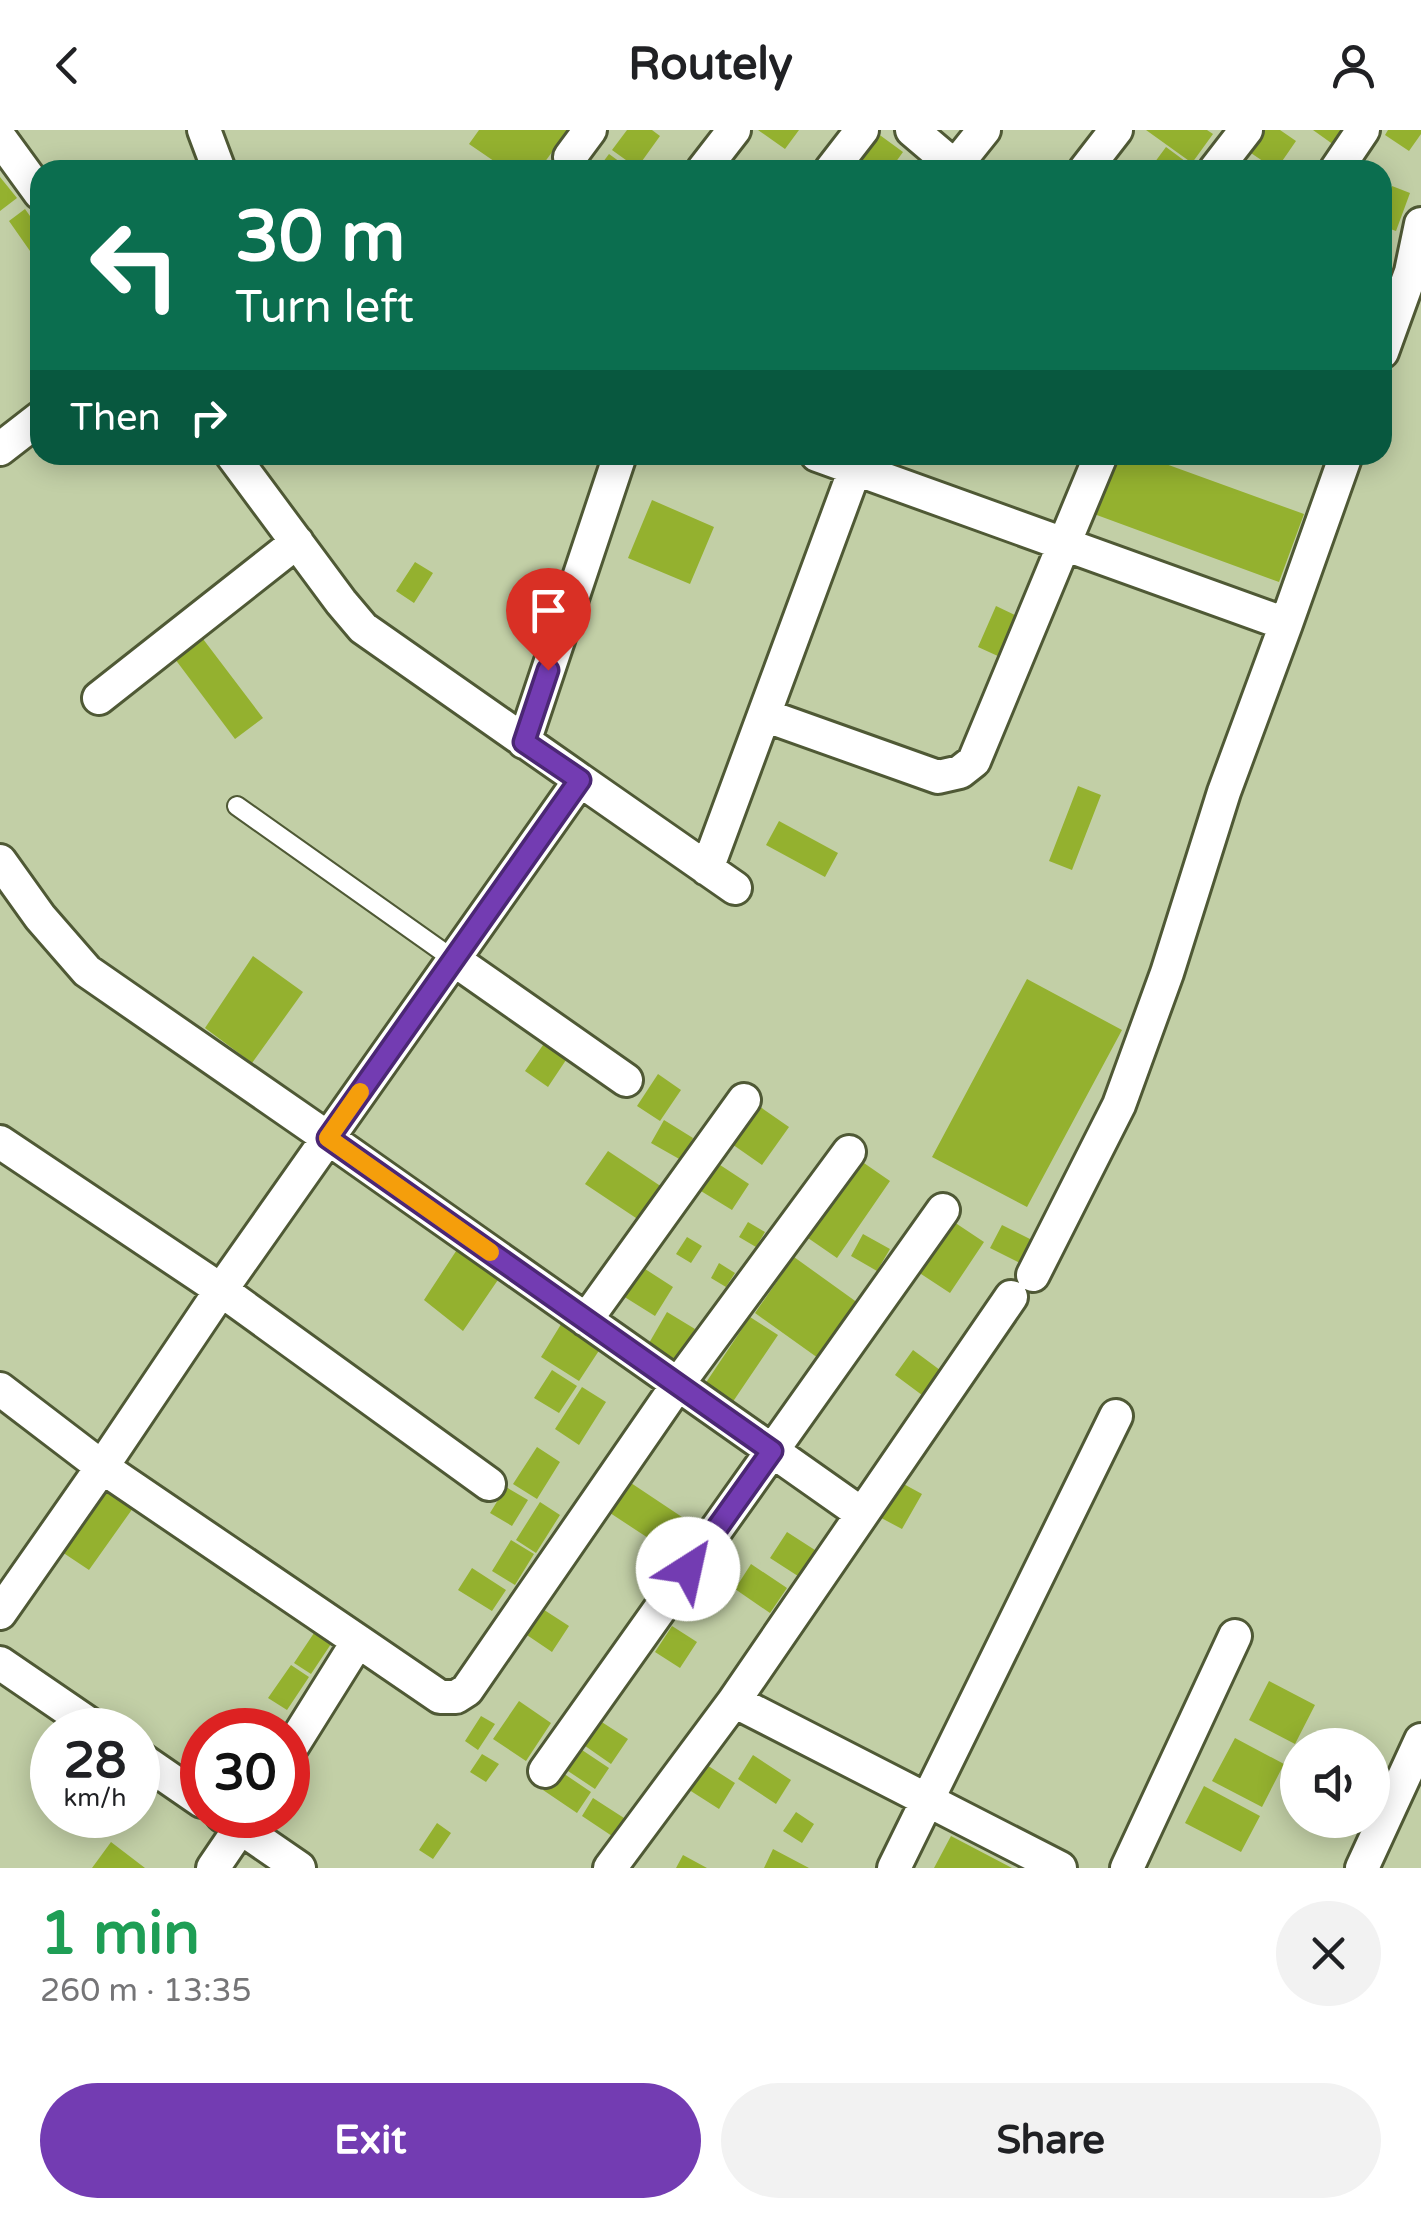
<!DOCTYPE html>
<html lang="en">
<head>
<meta charset="utf-8">
<style>
  :root { --surface:#fff; --page:#f2f2f2; --text:#202124; --muted:#757577; --accent:#733cb2 }
  body { margin:0; font-family:"Varela Round",sans-serif; background:var(--page); color:var(--text); height:100vh; display:flex; flex-direction:column; font-size:38px; white-space:nowrap }
  * { box-sizing:border-box; margin:0 }
  p { font-size:32px; color:var(--muted) }
  .icon { flex:none; width:55px; height:55px; fill:none; stroke:currentColor; stroke-width:2; stroke-linecap:round; stroke-linejoin:round }
  .map { position:relative; height:1738px; overflow:hidden }
  .drawer { display:flex; flex-direction:column; background:var(--surface); flex:1 }
  .drawer>* { flex:none }
  .guide { position:absolute; left:30px; top:30px; width:1362px; height:305px; border-radius:30px; box-shadow:0 5px 25px #0003; background:#0b6e4f; color:#fff; overflow:hidden }
  .fabs { position:absolute; left:1280px; top:1598px; display:grid; gap:20px }
  .fabs a { display:grid; place-items:center; width:110px; height:110px; border-radius:50%; background:var(--surface); box-shadow:0 5px 25px #0003; font-size:50px }
  .speed { position:absolute; left:30px; top:1578px; display:flex; gap:20px; font-size:50px; font-weight:700; text-align:center }
  .speed>* { display:grid; place-content:center; width:130px; height:130px; border-radius:50%; background:var(--surface); box-shadow:0 5px 25px #0003; line-height:1 }
  .speed small { font-size:25px; font-weight:400 }
  .speed .limit { border:15px solid #d22; background:#fff; color:#111 }
  .pin { position:absolute; display:grid; place-items:center; width:85px; height:85px; color:#fff; margin:-102px -42px; border-radius:50% 50% 50% 0; rotate:-45deg; box-shadow:0 0 10px #0007 }
  .pin .icon { rotate:45deg }
  .me { position:absolute; width:110px; margin:-55px; rotate:35deg; stroke-linejoin:round; filter:drop-shadow(0 0 8px #0008) }
  .turn { display:flex; align-items:center; gap:35px; height:210px; padding:0 40px; font-size:45px }
  .turn .icon { width:130px; height:130px; stroke-width:2.5 }
  .turn b { display:block; font-size:70px; line-height:85px }
  .then { display:flex; align-items:center; height:95px; padding:0 40px; background:#0003; gap:20px; font-size:38px }
  .round { display:grid; place-items:center; flex:none; width:105px; height:105px; border-radius:52px; background:var(--page) }
  .summary { display:flex; align-items:center; justify-content:space-between; height:170px; padding:0 40px }
  h1 { font-size:60px; font-weight:700; line-height:75px; color:#1e9e55 }
  .cta { display:flex; gap:20px; margin-top:auto; padding:20px 40px }
  .cta a { flex:1; height:115px; border-radius:60px; background:var(--accent); color:#fff; font-size:40px; font-weight:700; line-height:115px; text-align:center }
  .cta a+a { background:var(--page); color:var(--text) }
  header { display:flex; justify-content:space-between; align-items:center; height:130px; padding:0 40px; background:var(--surface); font-size:45px; font-weight:700 }
  .map>svg:first-child { display:block }
  .building { fill:#94b12f }
  .lines { fill:none; stroke-linecap:round; stroke-linejoin:round }
  .service-casing { stroke:#4f5935; stroke-width:22 }
  .minor-casing { stroke:#4f5935; stroke-width:38 }
  .service { stroke:#fff; stroke-width:18 }
  .minor { stroke:#fff; stroke-width:32 }
  .route-casing { stroke:#4b2774; stroke-width:25 }
  .route { stroke:#733cb2; stroke-width:18 }
  .slow { stroke:#f59e0b; stroke-width:18 }
</style>
</head>
<body>
<header><svg class="icon" aria-label="back" viewBox="0 0 24 24"><path d="M15 5l-7 7 7 7"/></svg>Routely<svg class="icon" aria-label="person" viewBox="0 0 24 24"><circle cx="12" cy="8" r="4"/><path d="M4 21q1-7 8-7t8 7"/></svg></header>
<div class="map">
<svg width="1421" height="1738" viewBox="0 0 1421 1738">
  <rect width="100%" height="100%" fill="#c2cfa6"/>
  <!-- building -->
  <path class="building" d="M479,0H568L539,40H507L469,14Z
    M627,0H652L660,6L637,38L612,20Z
    M758,0H799L785,19Z
    M1146,0H1207L1213,4L1192,33Z
    M1259,0H1280L1296,11L1276,40L1245,19Z
    M1313,0H1356L1341,20Z
    M1388,0H1421V4L1409,21L1385,5Z
    M877,3L903,22L890,40H851Z
    M1166,17L1197,40H1149Z
    M609,24L631,40H597Z
    M0,47L17,68L0,81Z
    M1392,56L1410,63L1396,101L1382,96V80Z
    M25,79L40,100V114L30,121L9,91Z
    M1116,325H1141L1304,384L1279,452L1094,384Z
    M652,370L714,397L690,454L628,428Z
    M415,432L433,443L414,473L396,461Z
    M996,476L1017,486L1000,527L978,517Z
    M200,505L263,588L235,609L172,525Z
    M1078,656L1101,665L1072,740L1049,731Z
    M779,691L838,723L825,747L766,715Z
    M253,826L303,862L252,933L205,898Z
    M1027,849L1122,900L1027,1077L932,1027Z
    M550,905L572,921L548,957L525,941Z
    M658,944L681,960L660,991L637,976Z
    M756,974L789,997L762,1035L729,1012Z
    M664,990L693,1008L681,1030L651,1013Z
    M608,1021L662,1057L639,1090L585,1054Z
    M714,1031L749,1054L732,1080L696,1058Z
    M861,1031L890,1051L837,1128L808,1108Z
    M951,1090L984,1112L950,1163L918,1142Z
    M748,1092L765,1102L756,1117L739,1107Z
    M1002,1095L1034,1111L1022,1134L990,1118Z
    M863,1104L890,1119L877,1141L851,1126Z
    M687,1107L702,1116L691,1133L676,1124Z
    M462,1112L504,1141L463,1201L424,1170Z
    M794,1127L858,1173L818,1228L755,1183Z
    M719,1133L735,1143L726,1157L711,1148Z
    M642,1137L673,1157L655,1186L623,1166Z
    M667,1182L695,1199L674,1236L645,1220Z
    M750,1187L778,1205L730,1276L703,1257Z
    M563,1191L602,1216L579,1251L541,1227Z
    M913,1220L944,1243L926,1268L895,1245Z
    M552,1240L577,1256L559,1283L534,1268Z
    M582,1257L606,1272L579,1315L555,1299Z
    M537,1317L560,1332L537,1369L513,1354Z
    M889,1346L922,1364L902,1399L870,1382Z
    M625,1349L694,1395L674,1425L604,1379Z
    M103,1350L138,1371L89,1440L56,1418Z
    M506,1357L528,1370L512,1396L490,1383Z
    M540,1372L560,1385L536,1423L516,1410Z
    M787,1402L818,1422L801,1448L770,1428Z
    M511,1410L534,1424L515,1455L492,1441Z
    M751,1434L787,1458L770,1483L735,1459Z
    M472,1438L506,1460L492,1481L458,1460Z
    M535,1474L569,1496L552,1522L518,1499Z
    M672,1496L697,1512L680,1538L655,1522Z
    M318,1497L335,1508L311,1544L294,1533Z
    M291,1535L309,1547L287,1580L268,1568Z
    M1269,1551L1315,1575L1295,1614L1249,1590Z
    M519,1571L551,1593L526,1631L493,1609Z
    M481,1586L495,1594L478,1620L465,1611Z
    M594,1587L628,1609L611,1634L578,1611Z
    M1235,1608L1284,1634L1262,1677L1212,1651Z
    M576,1616L609,1638L595,1659L562,1637Z
    M482,1624L499,1634L486,1652L470,1642Z
    M753,1625L791,1650L776,1674L738,1649Z
    M699,1630L735,1653L719,1679L683,1656Z
    M557,1639L591,1662L577,1683L543,1660Z
    M1204,1656L1260,1686L1241,1722L1185,1693Z
    M593,1668L624,1688L612,1706L582,1686Z
    M796,1682L814,1694L802,1713L783,1701Z
    M437,1693L451,1703L433,1729L419,1720Z
    M951,1706L1012,1738H934Z
    M111,1712L145,1738H92Z
    M773,1719L809,1738H764Z
    M683,1725L707,1738H676Z"/>
  <g class="lines">
    <!-- service casing -->
    <g class="service-casing">
      <path id="service" d="M237,676L453,829"/>
    </g>
    <!-- minor casing -->
    <g class="minor-casing">
      <path id="minor" d="M204,0L219,40
        M912,0L959,40
        M0,8L40,63
        M570,27L590,0
        M703,40L734,0
        M831,40L862,0
        M952,40L984,0
        M1085,40L1116,0
        M1215,40L1246,0
        M1336,40L1363,0
        M1382,222L1411,142L1421,94
        M0,319L40,288
        M817,325L1286,494L1346,325
        M99,568L297,412
        M764,585L938,647L960,642L974,631L1101,325
        M524,612L620,325
        M580,650L735,758
        M0,731L40,787L87,841L328,1008L862,1384
        M707,739L855,339
        M453,829L626,950
        M0,1012L221,1160L489,1354
        M1033,1145L1119,975L1167,843L1224,662L1286,494
        M1011,1167L734,1571L1060,1738
        M586,1190L744,970
        M0,1259L102,1337L358,1511L288,1623
        M0,1483L102,1337L221,1160L580,650L363,498L341,472L232,325
        M358,1511L440,1567H456L467,1560L678,1254L849,1022
        M0,1533L98,1600
        M138,1627L202,1671
        M545,1641L943,1080
        M222,1685L299,1738
        M213,1738L249,1685
        M610,1738L734,1571
        M894,1738L1116,1286
        M1127,1738L1235,1506
        M1362,1738L1421,1610"/>
    </g>
    <!-- service -->
    <use href="#service" class="service"/>
    <!-- minor -->
    <use href="#minor" class="minor"/>
  </g>
  <g class="lines">
    <!-- route casing -->
    <g class="route-casing">
      <path id="route" d="M548,540L524,612L580,650L328,1008L772,1321L688,1439"/>
    </g>
    <!-- route -->
    <use href="#route" class="route"/>
    <!-- slow -->
    <path class="slow" d="M360,962L328,1008L490,1122"/>
  </g>
</svg>
<div class="fabs">
<a><svg class="icon" aria-label="sound" viewBox="0 0 24 24"><path d="M4 9h4l5-4v14l-5-4H4zM17 9q2 3 0 6"/></svg></a>
</div>
<div class="speed"><div>28<small>km/h</small></div><div class="limit">30</div></div>
<div class="pin" style="left:548px;top:540px;background:#d93025"><svg class="icon" aria-label="arrive" viewBox="0 0 24 24"><path d="M6 21V4h12l-3 4 3 4H6"/></svg></div>
<svg class="me" style="left:688px;top:1439px" viewBox="-20 -20 40 40"><circle r="19" fill="#fff"/><path d="M0-13L10 11 0 6-10 11z" fill="#733cb2"/></svg>
<div class="guide">
<div class="turn"><svg class="icon" aria-label="left" viewBox="0 0 24 24"><path d="M17 20v-9H6M10 6l-5 5 5 5"/></svg><div><b>30 m</b>Turn left</div></div>
<div class="then">Then<svg class="icon" aria-label="right" viewBox="0 0 24 24"><path d="M7 20v-9h11M14 6l5 5-5 5"/></svg></div>
</div>
</div>
<section class="drawer">
<div class="summary"><div><h1>1 min</h1><p>260 m · 13:35</p></div><a class="round"><svg class="icon" aria-label="close" viewBox="0 0 24 24"><path d="M6 6l12 12M18 6L6 18"/></svg></a></div>
<div class="cta"><a>Exit</a><a>Share</a></div>
</section>
</body>
</html>
